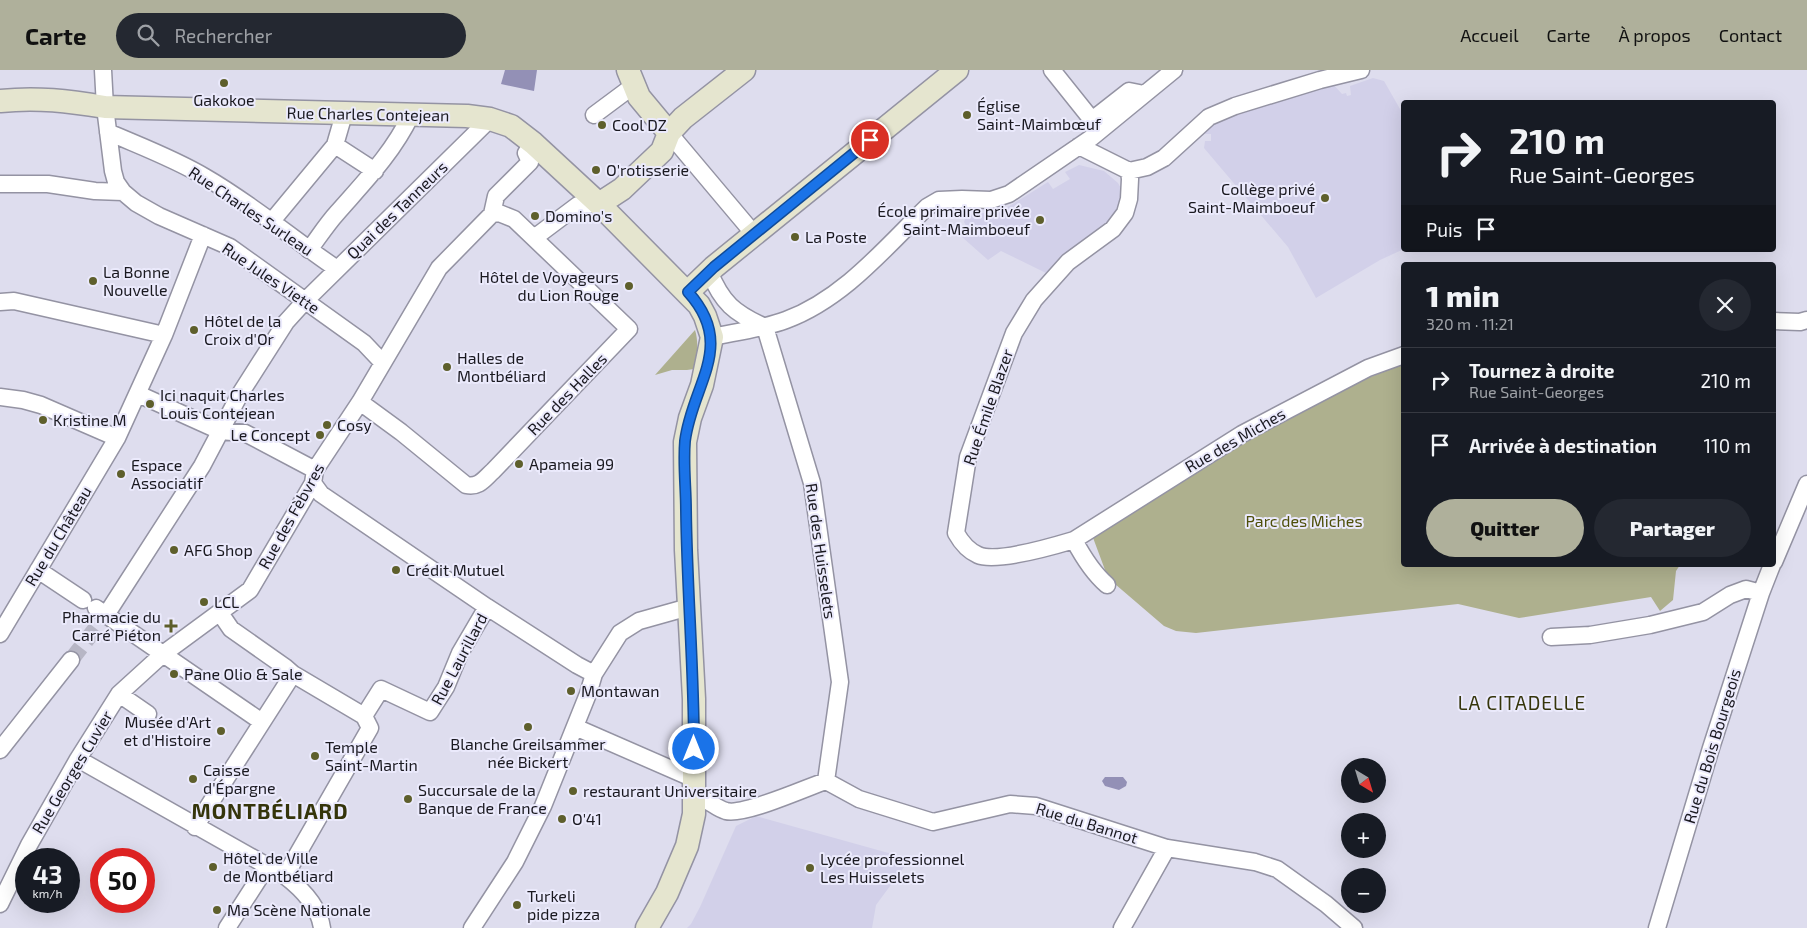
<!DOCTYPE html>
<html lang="fr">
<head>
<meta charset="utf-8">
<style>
  :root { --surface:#171b24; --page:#242831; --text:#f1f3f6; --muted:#9ea1a6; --line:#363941; --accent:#afb09b }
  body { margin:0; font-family:"Exo 2",sans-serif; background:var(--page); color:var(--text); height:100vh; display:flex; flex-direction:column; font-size:19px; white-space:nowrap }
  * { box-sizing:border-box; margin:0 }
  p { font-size:16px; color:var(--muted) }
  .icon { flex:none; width:28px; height:28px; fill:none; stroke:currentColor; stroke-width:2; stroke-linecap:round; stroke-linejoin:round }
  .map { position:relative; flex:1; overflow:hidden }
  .panel { position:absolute; left:1401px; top:192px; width:375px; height:305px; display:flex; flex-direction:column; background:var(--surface); border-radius:5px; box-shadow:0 5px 20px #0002 }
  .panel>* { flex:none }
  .top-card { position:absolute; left:1401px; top:30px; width:375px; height:152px; border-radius:5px; box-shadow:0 5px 20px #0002; background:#171b24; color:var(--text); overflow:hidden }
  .needle { width:32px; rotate:142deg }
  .tools { position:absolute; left:1341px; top:688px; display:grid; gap:10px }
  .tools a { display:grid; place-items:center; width:45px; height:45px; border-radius:50%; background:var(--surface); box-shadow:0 5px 20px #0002; font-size:25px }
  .speed { position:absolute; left:15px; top:778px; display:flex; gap:10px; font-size:25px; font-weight:700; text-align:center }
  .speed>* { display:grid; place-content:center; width:65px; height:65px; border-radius:50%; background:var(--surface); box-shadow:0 5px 20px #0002; line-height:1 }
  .speed small { font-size:12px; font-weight:400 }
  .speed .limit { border:8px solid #d22; background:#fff; color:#111 }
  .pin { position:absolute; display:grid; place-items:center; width:42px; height:42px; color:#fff; margin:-21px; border:2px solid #fff; border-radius:50%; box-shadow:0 1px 5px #0007 }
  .me { position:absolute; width:55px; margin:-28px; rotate:0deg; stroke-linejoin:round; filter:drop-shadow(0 0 4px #0008) }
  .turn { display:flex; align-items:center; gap:18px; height:105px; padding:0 25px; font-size:22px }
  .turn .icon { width:65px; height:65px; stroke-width:2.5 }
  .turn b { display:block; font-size:35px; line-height:42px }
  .then { display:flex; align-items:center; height:48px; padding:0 25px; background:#0003; gap:10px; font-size:19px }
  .round { display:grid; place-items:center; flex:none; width:52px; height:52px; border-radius:26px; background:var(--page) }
  .overview { display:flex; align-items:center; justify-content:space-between; height:85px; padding:0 25px }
  h1 { font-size:30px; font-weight:800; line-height:38px }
  .primary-button { display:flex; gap:10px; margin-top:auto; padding:10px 25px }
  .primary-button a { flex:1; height:58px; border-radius:30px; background:var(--accent); color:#111; font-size:20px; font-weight:800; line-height:58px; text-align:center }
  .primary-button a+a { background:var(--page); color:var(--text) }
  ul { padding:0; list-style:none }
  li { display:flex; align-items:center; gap:15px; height:65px; padding:0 25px; border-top:1px solid var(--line) }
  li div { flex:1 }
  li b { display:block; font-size:19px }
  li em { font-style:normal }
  header { display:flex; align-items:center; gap:30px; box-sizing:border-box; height:70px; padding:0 25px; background:var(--accent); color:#111 }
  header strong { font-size:24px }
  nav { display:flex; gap:28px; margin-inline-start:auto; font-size:18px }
  .search { width:350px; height:45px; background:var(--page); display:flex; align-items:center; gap:12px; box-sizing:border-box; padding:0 18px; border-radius:28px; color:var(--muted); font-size:19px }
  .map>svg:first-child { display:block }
  .built { fill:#d2d0e9 }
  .green { fill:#aeb08e }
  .water { fill:#9390b6 }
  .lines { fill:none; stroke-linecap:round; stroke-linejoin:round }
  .street-tunnel { stroke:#b7b6c5; stroke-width:16; stroke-dasharray:16 8; stroke-linecap:butt }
  .street-casing { stroke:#9493a3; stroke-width:19 }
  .secondary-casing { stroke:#9493a3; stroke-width:25 }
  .street { stroke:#fff; stroke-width:16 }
  .secondary { stroke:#e5e5cf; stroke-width:22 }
  .route-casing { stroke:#114b97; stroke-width:12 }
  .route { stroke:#1a73e8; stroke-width:9 }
  .poi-dot { fill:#5e5f2c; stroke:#ebeafc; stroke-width:2 }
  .labels { text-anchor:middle; stroke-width:4; stroke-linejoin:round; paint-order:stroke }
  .poi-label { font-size:16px; fill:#1a1920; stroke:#ebeafc; text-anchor:start }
  .street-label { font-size:16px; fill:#1a1920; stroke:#ebeafc }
  .park-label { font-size:16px; fill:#4e4f09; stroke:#ebeafc }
  .quarter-label { font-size:19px; letter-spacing:1px; fill:#35350b; stroke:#ebeafc }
  .district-label { font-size:21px; font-weight:bold; letter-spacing:1px; fill:#35350b; stroke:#ebeafc }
</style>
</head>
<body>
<header>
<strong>Carte</strong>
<div class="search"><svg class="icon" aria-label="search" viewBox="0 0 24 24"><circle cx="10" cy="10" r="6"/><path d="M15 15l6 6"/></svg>Rechercher</div>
<nav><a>Accueil</a><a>Carte</a><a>À propos</a><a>Contact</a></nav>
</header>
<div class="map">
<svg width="1807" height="858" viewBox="0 0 1807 858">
  <rect width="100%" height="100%" fill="#deddee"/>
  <!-- built -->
  <path class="built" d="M1373,8L1384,11L1404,46V179L1380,190L1316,228L1288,177L1204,78L1205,71H1211V64H1205L1203,58L1221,47L1332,13L1342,24L1346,23L1347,26L1351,25L1350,16Z
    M1079,95L1104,101L1118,113L1123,122L1120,143L1048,204L1001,181L988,190L962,167L970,162L964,152L966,147L973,144L997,142L1011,135L1048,112L1053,119L1070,109L1065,102Z
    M756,746L910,789L876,835L872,858H687L691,854L700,837L736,756Z"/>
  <!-- green -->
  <path class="green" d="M695,260C699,273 697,285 694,299L687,300H672L655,305Z
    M1404,294V495H1680L1676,501L1673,530L1660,541L1651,527L1519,548L1458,534L1196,563L1176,561L1164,556L1108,508L1092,465L1267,357L1339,319Z"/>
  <!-- water -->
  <path class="water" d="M505,0H537L534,21L501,14Z
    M1105,707H1123L1127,712L1126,716L1119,720L1105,716L1102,711Z"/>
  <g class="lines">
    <!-- street-tunnel -->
    <path class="street-tunnel" d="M71,590L106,545"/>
    <!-- street casing -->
    <g class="street-casing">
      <path id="street" d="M103,0L105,37L113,101L116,112L123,122L136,133L159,146L230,177L364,273L382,292
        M1052,0L1092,50L1129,21L1144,24
        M594,45L633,16
        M108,62C140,76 175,89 205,107C252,134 293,169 337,199
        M669,63L754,164
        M335,75L375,101
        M1079,76L1129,101L1147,97L1164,88L1209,47L1235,36L1320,10L1361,0
        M0,114H48L95,121L123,122
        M492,144L496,126L530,92L526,83L533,73
        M272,151L335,75L344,44
        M534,168L578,135L599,134
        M309,180C318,168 327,154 337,143C365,111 392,84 411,45
        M709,201C722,233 734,243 765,257
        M0,232L14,231L164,265
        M1774,251L1800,252L1807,250
        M765,257L812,413L840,612L826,711
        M712,267C736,262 762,259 786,250C843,229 885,178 927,137L939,130L962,129L991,130L1009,124L1091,68L1174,0
        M138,324L220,361L245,363L315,400
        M0,327L23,330L41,335L117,368
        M360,332L401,362L466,415C479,418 484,409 493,401L629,259L514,149L499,143L492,144
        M313,413L321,424L487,537L577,595L594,604
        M1074,470L1242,364L1368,298L1404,285
        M1774,492L1807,414
        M38,500L83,530
        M1107,515C1093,503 1083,487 1074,470C1054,476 996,493 978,485C969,481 961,472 956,463L968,387L1014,263L1034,230L1068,192L1113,159L1125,143L1129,129L1130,109L1129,101
        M96,538L262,652
        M220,543L231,559L285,597L293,604L364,646
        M106,545L202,396L240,324L286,252L305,231L490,49
        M0,564L117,368L164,265L203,165
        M1551,567L1590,565L1650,555L1703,542L1730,525L1746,519L1761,523
        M119,624L148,644
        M364,646L381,619L430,642L446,617L460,583L487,537
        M575,657L694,709
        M0,680L71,590
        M78,689L285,806C302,819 319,836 322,858
        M695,727C710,729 713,737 726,741C744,746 805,718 826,711L859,729L933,752L1010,734L1036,736L1167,778L1255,792L1277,799L1326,834L1354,858
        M195,757L293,604
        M285,806L370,658L364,646
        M0,834L29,775L78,689L119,624L163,584L250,520L313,413L315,400L360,332L439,198L492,144
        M227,858L267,796
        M472,858L515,792L543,736L588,624L594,604L620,563L639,551L689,537
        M1122,858L1167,778
        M1657,858L1711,678L1761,523L1772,495"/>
    </g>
    <!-- secondary casing -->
    <g class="secondary-casing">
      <path id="secondary" d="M628,0L639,27L669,63
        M0,31C37,27 69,31 105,37L467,46L490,49L511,56L533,73L599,134L699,235L705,246L712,267L702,315L690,348L685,372L686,480L694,629V744L687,776L667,823L647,858
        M599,134L622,119L662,81L669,63L683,48L744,0
        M688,222L714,197L957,0"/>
    </g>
    <!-- street -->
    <use href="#street" class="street"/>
    <!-- secondary -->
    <use href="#secondary" class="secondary"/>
  </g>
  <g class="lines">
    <!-- route casing -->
    <g class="route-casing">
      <path id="route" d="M694,679C694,599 687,520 686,440C686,418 683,394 685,371C692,314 737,276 688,222L714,197L870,70"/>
    </g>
    <!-- route -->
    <use href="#route" class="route"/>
  </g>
  <!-- markers -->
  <g class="poi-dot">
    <circle cx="224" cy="13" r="5"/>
    <circle cx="967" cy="45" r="5"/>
    <circle cx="602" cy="55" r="5"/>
    <circle cx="596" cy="100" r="5"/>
    <circle cx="1325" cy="128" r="5"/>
    <circle cx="535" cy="146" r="5"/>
    <circle cx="1040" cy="150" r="5"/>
    <circle cx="795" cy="167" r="5"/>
    <circle cx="93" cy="211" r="5"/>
    <circle cx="629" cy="216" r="5"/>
    <circle cx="194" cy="260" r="5"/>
    <circle cx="447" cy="297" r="5"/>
    <circle cx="150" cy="334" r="5"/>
    <circle cx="43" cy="350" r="5"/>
    <circle cx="327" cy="355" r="5"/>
    <circle cx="320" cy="365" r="5"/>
    <circle cx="519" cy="394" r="5"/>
    <circle cx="121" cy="404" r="5"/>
    <circle cx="174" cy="480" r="5"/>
    <circle cx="396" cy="500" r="5"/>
    <circle cx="204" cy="532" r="5"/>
    <path d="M168.5 548.5h5v5h5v5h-5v5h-5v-5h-5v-5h5z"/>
    <circle cx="174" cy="604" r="5"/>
    <circle cx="571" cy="621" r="5"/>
    <circle cx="528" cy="657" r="5"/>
    <circle cx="221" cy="661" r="5"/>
    <circle cx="315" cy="686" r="5"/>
    <circle cx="193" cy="709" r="5"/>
    <circle cx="573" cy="721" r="5"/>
    <circle cx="408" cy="729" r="5"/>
    <circle cx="562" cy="749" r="5"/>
    <circle cx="213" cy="797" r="5"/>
    <circle cx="810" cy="798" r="5"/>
    <circle cx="517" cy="835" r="5"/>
    <circle cx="217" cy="840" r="5"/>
  </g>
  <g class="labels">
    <!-- poi labels -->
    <g class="poi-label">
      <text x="224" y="36" text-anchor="middle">Gakokoe</text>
      <text x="977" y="42">Église<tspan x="977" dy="18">Saint-Maimbœuf</tspan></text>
      <text x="612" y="61">Cool DZ</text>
      <text x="606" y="106">O'rotisserie</text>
      <text x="1315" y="125" text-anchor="end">Collège privé<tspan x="1315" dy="18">Saint-Maimboeuf</tspan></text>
      <text x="1030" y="147" text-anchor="end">École primaire privée<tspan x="1030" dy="18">Saint-Maimboeuf</tspan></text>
      <text x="545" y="152">Domino's</text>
      <text x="805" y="173">La Poste</text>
      <text x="103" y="208">La Bonne<tspan x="103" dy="18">Nouvelle</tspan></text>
      <text x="619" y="213" text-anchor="end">Hôtel de Voyageurs<tspan x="619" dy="18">du Lion Rouge</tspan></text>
      <text x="204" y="257">Hôtel de la<tspan x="204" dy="18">Croix d'Or</tspan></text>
      <text x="457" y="294">Halles de<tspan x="457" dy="18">Montbéliard</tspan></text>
      <text x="160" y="331">Ici naquit Charles<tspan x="160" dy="18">Louis Contejean</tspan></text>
      <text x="53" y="356">Kristine M</text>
      <text x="337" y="361">Cosy</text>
      <text x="310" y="371" text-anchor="end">Le Concept</text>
      <text x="529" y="400">Apameia 99</text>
      <text x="131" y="401">Espace<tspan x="131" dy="18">Associatif</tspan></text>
      <text x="184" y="486">AFG Shop</text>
      <text x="406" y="506">Crédit Mutuel</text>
      <text x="214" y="538">LCL</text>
      <text x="161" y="553" text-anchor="end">Pharmacie du<tspan x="161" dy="18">Carré Piéton</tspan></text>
      <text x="184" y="610">Pane Olio &amp; Sale</text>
      <text x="581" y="627">Montawan</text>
      <text x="211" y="658" text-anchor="end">Musée d'Art<tspan x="211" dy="18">et d'Histoire</tspan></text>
      <text x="528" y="680" text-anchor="middle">Blanche Greilsammer<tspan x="528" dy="18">née Bickert</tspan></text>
      <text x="325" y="683">Temple<tspan x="325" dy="18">Saint-Martin</tspan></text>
      <text x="203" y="706">Caisse<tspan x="203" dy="18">d'Épargne</tspan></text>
      <text x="418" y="726">Succursale de la<tspan x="418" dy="18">Banque de France</tspan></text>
      <text x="583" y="727">restaurant Universitaire</text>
      <text x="572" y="755">O'41</text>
      <text x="223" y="794">Hôtel de Ville<tspan x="223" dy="18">de Montbéliard</tspan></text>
      <text x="820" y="795">Lycée professionnel<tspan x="820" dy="18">Les Huisselets</tspan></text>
      <text x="527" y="832">Turkeli<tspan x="527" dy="18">pide pizza</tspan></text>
      <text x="227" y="846">Ma Scène Nationale</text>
    </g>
    <!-- street labels -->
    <g class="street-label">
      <text transform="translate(368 44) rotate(1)" y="6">Rue Charles Contejean</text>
      <text transform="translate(397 140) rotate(-44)" y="6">Quai des Tanneurs</text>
      <text transform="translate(251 141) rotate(34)" y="6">Rue Charles Surleau</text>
      <text transform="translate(271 208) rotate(34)" y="6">Rue Jules Viette</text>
      <text transform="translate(567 324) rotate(-46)" y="6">Rue des Halles</text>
      <text transform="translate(988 337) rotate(-71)" y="6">Rue Émile Blazer</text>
      <text transform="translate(1235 370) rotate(-30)" y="6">Rue des Miches</text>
      <text transform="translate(291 446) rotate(-61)" y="6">Rue des Fèbvres</text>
      <text transform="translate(58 466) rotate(-59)" y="6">Rue du Château</text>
      <text transform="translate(821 481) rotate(82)" y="6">Rue des Huisselets</text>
      <text transform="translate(459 589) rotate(-62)" y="6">Rue Laurillard</text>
      <text transform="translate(1712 676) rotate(-73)" y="6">Rue du Bois Bourgeois</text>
      <text transform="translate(72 702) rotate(-59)" y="6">Rue Georges Cuvier</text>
      <text transform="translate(1087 753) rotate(17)" y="6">Rue du Bannot</text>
    </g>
    <!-- park labels -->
    <g class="park-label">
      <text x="1304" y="457">Parc des Miches</text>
    </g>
    <!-- quarter labels -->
    <g class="quarter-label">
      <text x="1522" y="640">LA CITADELLE</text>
    </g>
    <!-- district labels -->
    <g class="district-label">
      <text x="270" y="749">MONTBÉLIARD</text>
    </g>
  </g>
</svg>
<div class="tools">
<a><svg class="needle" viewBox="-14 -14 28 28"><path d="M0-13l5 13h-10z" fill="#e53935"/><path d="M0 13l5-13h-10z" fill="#9ea1a6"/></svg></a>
<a>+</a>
<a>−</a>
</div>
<div class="speed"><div>43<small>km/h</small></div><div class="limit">50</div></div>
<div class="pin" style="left:870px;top:70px;background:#d93025"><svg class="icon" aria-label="arrive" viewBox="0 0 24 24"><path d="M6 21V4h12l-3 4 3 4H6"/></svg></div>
<svg class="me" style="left:694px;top:679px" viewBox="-20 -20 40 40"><circle r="17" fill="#1a73e8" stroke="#fff" stroke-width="3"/><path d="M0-11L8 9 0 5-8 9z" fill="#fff"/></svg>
<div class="top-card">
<div class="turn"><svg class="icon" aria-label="right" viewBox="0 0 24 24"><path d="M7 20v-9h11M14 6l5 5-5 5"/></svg><div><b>210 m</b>Rue Saint-Georges</div></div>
<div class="then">Puis<svg class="icon" aria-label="arrive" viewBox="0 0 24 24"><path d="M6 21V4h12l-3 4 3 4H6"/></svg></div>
</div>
<section class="panel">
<div class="overview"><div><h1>1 min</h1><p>320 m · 11:21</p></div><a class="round"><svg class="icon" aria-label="close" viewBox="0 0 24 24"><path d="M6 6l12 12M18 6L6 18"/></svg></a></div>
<ul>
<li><svg class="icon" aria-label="right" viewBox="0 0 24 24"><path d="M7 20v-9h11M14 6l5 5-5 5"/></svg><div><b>Tournez à droite</b><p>Rue Saint-Georges</p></div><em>210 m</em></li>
<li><svg class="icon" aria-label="arrive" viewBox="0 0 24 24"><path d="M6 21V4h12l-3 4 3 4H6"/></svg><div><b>Arrivée à destination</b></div><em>110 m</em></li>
</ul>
<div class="primary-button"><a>Quitter</a><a>Partager</a></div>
</section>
</div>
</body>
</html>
